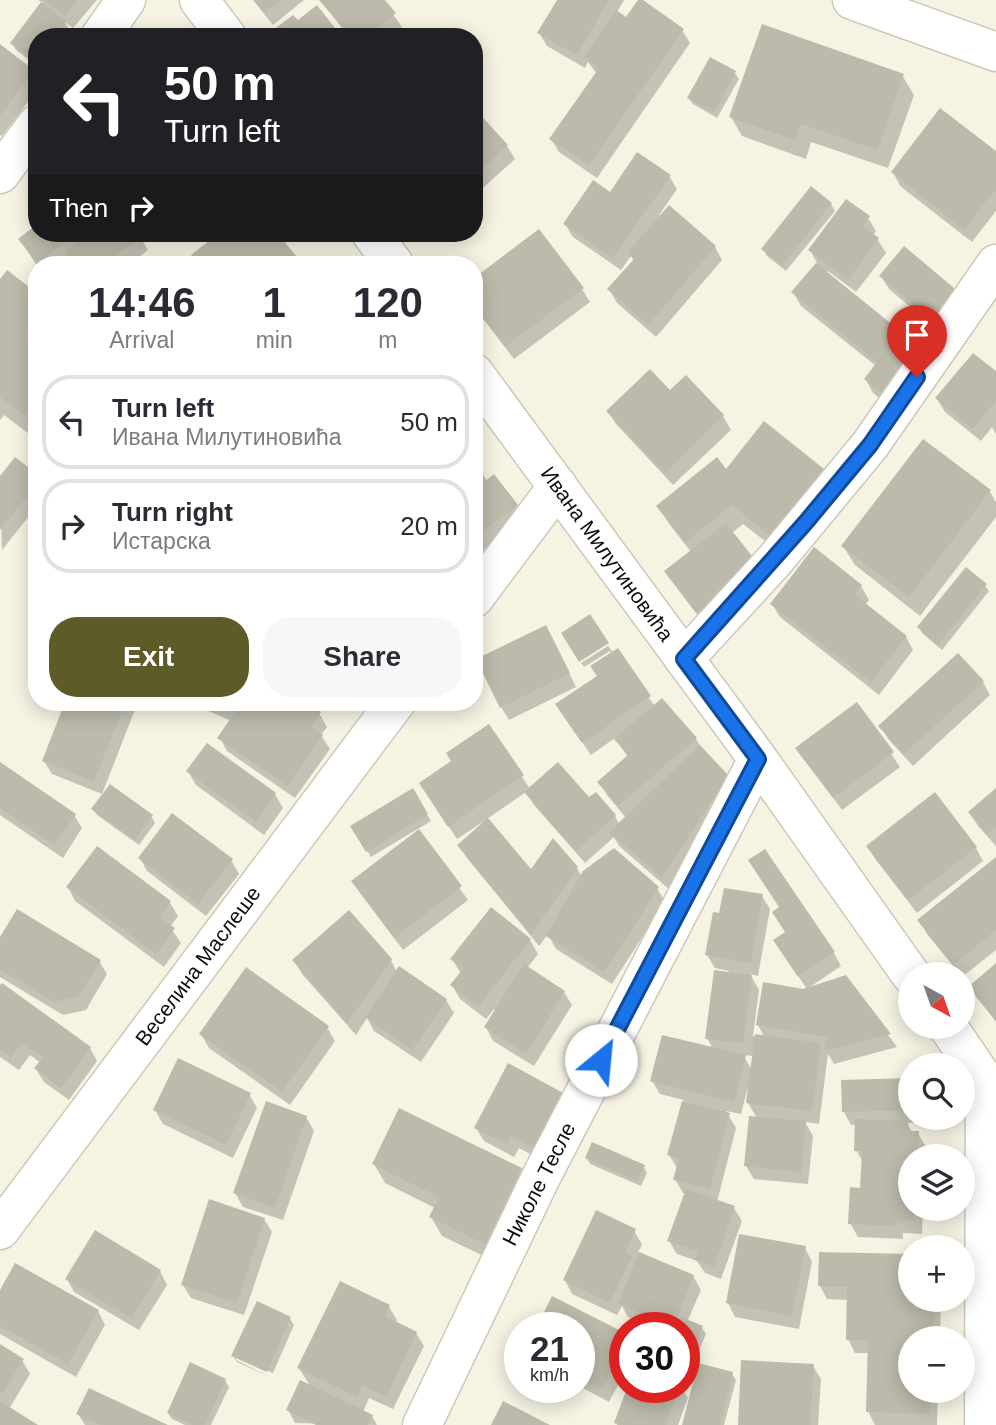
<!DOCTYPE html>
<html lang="en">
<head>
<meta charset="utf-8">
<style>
  :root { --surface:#fff; --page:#f7f7f7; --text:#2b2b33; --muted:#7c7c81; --line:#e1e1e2; --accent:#5d5c29 }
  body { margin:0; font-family:Arial,sans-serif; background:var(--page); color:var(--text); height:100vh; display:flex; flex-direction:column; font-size:26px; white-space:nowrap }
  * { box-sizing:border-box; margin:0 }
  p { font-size:23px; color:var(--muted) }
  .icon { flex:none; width:38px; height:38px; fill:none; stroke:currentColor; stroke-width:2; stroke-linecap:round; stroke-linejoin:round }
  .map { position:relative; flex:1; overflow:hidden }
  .details { position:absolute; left:28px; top:256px; width:455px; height:455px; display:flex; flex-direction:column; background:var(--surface); border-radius:28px; box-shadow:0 4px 18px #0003 }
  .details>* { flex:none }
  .banner { position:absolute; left:28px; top:28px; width:455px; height:214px; border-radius:28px; box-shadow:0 4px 18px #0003; background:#202124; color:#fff; overflow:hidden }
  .needle { width:46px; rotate:140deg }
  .buttons { position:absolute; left:898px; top:962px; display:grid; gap:14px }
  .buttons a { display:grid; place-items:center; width:77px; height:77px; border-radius:50%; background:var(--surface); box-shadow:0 4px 18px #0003; font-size:35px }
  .speed { position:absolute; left:504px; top:1312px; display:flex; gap:14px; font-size:35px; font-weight:700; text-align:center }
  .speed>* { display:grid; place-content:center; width:91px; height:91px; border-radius:50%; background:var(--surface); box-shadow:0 4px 18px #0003; line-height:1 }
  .speed small { font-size:18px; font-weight:400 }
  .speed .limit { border:10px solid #d22; background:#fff; color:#111 }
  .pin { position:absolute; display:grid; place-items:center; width:60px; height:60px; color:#fff; margin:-72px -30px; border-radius:50% 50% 50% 0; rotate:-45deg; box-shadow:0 0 7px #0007 }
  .pin .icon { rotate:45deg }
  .me { position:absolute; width:77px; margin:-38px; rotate:28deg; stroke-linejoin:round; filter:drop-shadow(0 0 5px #0008) }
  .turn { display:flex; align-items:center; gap:24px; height:147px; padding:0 21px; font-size:32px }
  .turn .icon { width:91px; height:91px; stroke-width:2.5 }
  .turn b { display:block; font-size:49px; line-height:60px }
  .then { display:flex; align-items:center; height:66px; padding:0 21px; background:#0003; gap:14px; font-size:26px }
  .eta { display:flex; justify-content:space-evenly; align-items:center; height:119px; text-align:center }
  .eta b { font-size:42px; font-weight:600; line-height:49px }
  .cta { display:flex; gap:14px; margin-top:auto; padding:14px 21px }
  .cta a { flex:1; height:80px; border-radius:28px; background:var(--accent); color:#fff; font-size:28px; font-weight:600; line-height:80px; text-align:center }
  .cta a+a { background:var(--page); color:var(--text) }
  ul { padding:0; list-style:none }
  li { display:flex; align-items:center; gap:21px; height:94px; margin:0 14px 10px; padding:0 7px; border:4px solid var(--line); border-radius:28px }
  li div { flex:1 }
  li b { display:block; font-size:26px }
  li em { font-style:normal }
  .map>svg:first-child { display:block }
  .shadow { fill:#0003; fill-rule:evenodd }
  .building { fill:#bdbaab }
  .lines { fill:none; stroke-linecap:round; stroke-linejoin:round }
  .minor-casing { stroke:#ccc9b9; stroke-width:41 }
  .minor { stroke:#fff; stroke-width:38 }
  .route-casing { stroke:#114b97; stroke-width:18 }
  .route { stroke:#1a73e8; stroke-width:12 }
  .labels { text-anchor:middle; stroke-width:5; stroke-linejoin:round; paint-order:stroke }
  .street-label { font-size:21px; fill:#0e0d08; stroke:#fff }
</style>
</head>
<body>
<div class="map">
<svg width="996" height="1425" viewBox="0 0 996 1425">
  <rect width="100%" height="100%" fill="#f6f3e3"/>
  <!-- shadow -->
  <path class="shadow" d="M38,0H97L73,28L65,22L69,29L63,37H37V66L16,50L12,43L43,3Z
    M253,0H304L273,25Z
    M320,0H383L402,27L391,37H349Z
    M559,0H624L617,12L627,19L682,30L690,43L597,178L559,152L551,139L597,74L588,62L585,68L547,46L539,33Z
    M166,31L171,37H159Z
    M0,47L33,71L37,78V90L2,136L0,135Z
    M710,59L735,73L739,79L717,118L693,104L689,98Z
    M902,75L914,95L888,168L811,142L806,159L742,136L731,117Z
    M474,111L507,146L515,159L474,196Z
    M996,154V211L972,242L900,186L893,172Z
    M37,173V186L32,178Z
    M669,176L677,189L659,215L715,247L722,260L656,337L617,303L609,289L634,261L631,256L621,270L573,237L565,224L610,194Z
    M831,204L835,211L786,271L767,256L763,249Z
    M868,218L876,231L873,236L878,240L886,253L856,292L828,271L826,274L924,352L895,410L873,393L866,380L876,366L801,306L793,292L817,263L810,250Z
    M37,233H155L143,242L148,250L130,264H75L74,262L37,266L20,240Z
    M219,233H275L301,264H199L194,255Z
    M881,276L965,299L949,340L889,289Z
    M474,280L582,289L590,302L514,359L474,307Z
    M0,282L37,296V440L4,415L0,420Z
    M996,373V434L992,427L981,441L945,412L937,399Z
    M686,377L723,416L731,430L673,485L616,424L608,411L670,393Z
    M474,461L488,482L516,506L524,519L474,557Z
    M726,472L787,558L743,524L732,533L705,625L666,572L691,552L670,525L658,506Z
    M37,476V506L2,550L0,479Z
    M990,492L996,502V517L920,616L855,565L843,546Z
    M814,550L861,586L869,600L865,605L906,637L913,650L879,695L780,617L772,604Z
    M985,585L989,591L942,650L923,634L919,628Z
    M553,640L576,687L509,720L501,707Z
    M608,646L655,706L696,739L702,749L727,776L735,790L670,890L619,846L614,837L585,863L534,805L526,792L487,819L531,872L577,868L582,877L657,888L665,902L612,984L556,949L548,934L539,946L467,858L459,845L485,824L483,822L457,839L429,797L453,762L489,726L530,789L589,800L615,816L619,824L626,818L607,795L600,782L628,757L615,738L591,755L565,718L598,677L611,654L610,651L584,667L581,663Z
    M983,682L990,695L913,766L888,739L881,726Z
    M67,702H138L102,794L52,774L44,761Z
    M188,702H302L319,713L327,727L321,735L330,749L295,798L227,751L220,738L231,721Z
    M857,704L900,767L842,810L797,748Z
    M207,745L275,794L283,808L264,835L196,785L188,771Z
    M0,765L74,815L82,828L63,858L0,815Z
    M413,791L431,821L371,857L353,827Z
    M996,791V846L978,826L970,813Z
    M93,809L151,816L155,823L139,845L97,815Z
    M419,832L468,900L403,950L353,882Z
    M868,847L976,848L983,861L917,913L876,860Z
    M97,848L170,903L178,916L170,927L181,943L164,967L75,901L68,887Z
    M140,858L231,860L239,874L206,916L147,871Z
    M996,859V950L962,977L927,934L920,920Z
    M762,896L770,909L758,976L750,974L759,990L753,1036L765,1038L758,1025L807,989L783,954L834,953L841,966L810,987L845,977L897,1047L834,1064L828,1054L819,1124L805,1122L813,1136L808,1184L754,1179L746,1166L757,1118L748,1103L750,1090H747L741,1114L726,1111L736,1128L717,1202L734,1208L742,1221L721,1279L705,1273L697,1261L677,1254L669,1241L686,1194L683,1193L675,1179L677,1168L669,1155L684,1100L660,1094L652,1081L713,1049L707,1038L729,971L715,968L707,955L720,915ZM743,1055L754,1056L752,1070Z
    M491,910L530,940L538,954L527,968L564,992L572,1005L534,1066L493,1041L486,1027L496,1011L494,1009L486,1019L460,999L452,985L461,974L452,959Z
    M0,940L99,961L107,974L86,1010L63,1015L0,977Z
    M294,960H391L397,972L446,1000L454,1013L421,1062L374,1031L367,1018L356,1035L302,974Z
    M996,965V1022L970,987Z
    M0,988L90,1048L97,1061L69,1100L44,1082L36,1069L41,1063L30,1055L19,1070L0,1057Z
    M327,1027L335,1041L290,1105L209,1048L201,1034Z
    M509,1066L545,1162L519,1148L514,1157L484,1141L476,1128Z
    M910,1080V1118H930L931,1122L907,1123L913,1133H918L926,1147L925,1157H910V1209H923L922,1234L903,1233V1239L858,1237L850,1223L862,1190L863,1162L856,1150L857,1125H851L844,1112Z
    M249,1094L257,1108L233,1158L163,1124L155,1110Z
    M306,1117L314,1131L283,1220L243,1207L235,1193Z
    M587,1158L643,1166L647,1173L641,1186L590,1164Z
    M374,1164L521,1170L532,1189L496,1262L442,1236L431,1217L435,1208L385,1183Z
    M264,1219L272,1232L244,1315L191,1298L183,1285Z
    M634,1231L642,1244L638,1253L693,1276L701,1290L687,1322L702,1328L706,1334L686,1381L684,1380V1328H655L628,1317L622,1306L617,1315L572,1294L565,1280Z
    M805,1248L812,1262L799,1329L735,1317L728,1303Z
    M910,1256V1300H941L940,1339H910V1391H938L937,1425H875L868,1411L869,1353H855L848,1339V1300L827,1299L820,1286Z
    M160,1271L167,1285L139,1330L74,1292L67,1279Z
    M0,1294L98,1311L105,1325L76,1377L0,1334Z
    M553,1298L625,1335V1372L609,1402L579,1386V1328H538Z
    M389,1307L397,1320L395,1323L416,1333L424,1346L393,1409L369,1398L363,1412L372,1416L377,1425L295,1423L288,1410L310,1386L299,1368Z
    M290,1319L294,1325L273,1373L236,1356V1360L270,1377L237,1362L233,1356Z
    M0,1346L22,1360L30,1374L9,1409L34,1425H0Z
    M813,1366L821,1379L818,1425H740Z
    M732,1374L736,1380L724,1425H684Z
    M225,1380L229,1387L211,1425H185L172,1419L168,1413Z
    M628,1388H682L688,1398L678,1425H617L616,1422Z
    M78,1414L164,1425H85Z"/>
  <!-- building -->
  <path class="building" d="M45,0H78L65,16Z
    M254,0H280L265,13Z
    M319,0H385L396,13L368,37H351Z
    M557,0H609L577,55L537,33Z
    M638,0H643L684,29L589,165L549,139L599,68L584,58L616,10L626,17Z
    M41,2L66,21L55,37H37L35,62L10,43Z
    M317,5L342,37H271L269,33L293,15L298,20Z
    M762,24L904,74L877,150L801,124L795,140L729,117Z
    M0,44L34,70L0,116Z
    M710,57L736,71L714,113L687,98Z
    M474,108L508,145L474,176Z
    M940,108L996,151V188L964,230L891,172Z
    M637,152L671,175L613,258L563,224L593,180L610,192Z
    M811,186L832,203L782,266L761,249Z
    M846,199L870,216L863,226L879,238L848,280L808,250Z
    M669,205L716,246L648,325L607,289L634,259L627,253Z
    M37,224V233H76L38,264L18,239Z
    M539,229L584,288L505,347L474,306V278Z
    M89,233H139L142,236L105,264H76L65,251Z
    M219,233H277L303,264H199L191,255Z
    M904,246L966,298L941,328L879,276Z
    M816,263L925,351L887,398L864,379L877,362L791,292Z
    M7,270L37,293V323L25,337L37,346V400L24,416L0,397V279Z
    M973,353L996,371V400L973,429L935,398Z
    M650,369L670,390L686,375L724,415L665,473L606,411Z
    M764,421L829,473L775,540L732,505L685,542L656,506L717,457L726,469Z
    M923,439L991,490L909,597L841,546Z
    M15,457L37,474V484L0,530V476Z
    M494,474L518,505L474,538V490Z
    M726,523L759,565L696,613L664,571Z
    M814,547L862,585L855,595L907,636L871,682L770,604Z
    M966,567L987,584L938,645L917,627Z
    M590,614L609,643L579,662L561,633Z
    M546,625L570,673L500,708L476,659Z
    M618,648L651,696L582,743L555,704L597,676L590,666Z
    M958,653L984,681L904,754L878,726Z
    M662,698L697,738L618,806L597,782L628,755L614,739Z
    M65,702H126L94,781L42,761Z
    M242,702H305L321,712L311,726L323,735L287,786L217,738Z
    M857,702L894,752L833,798L795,748Z
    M489,724L524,775L448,827L419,783L451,761L446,753Z
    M207,743L276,793L256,822L186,771Z
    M700,745L728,775L662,878L609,832Z
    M0,762L76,814L55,845L0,808Z
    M558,762L589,797L596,792L616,815L576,851L524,792Z
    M110,784L153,815L135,840L91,809Z
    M413,788L428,814L366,852L350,826Z
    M996,788V827L987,834L968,812Z
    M935,792L977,847L908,900L866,846Z
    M172,813L233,859L198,904L138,858Z
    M488,818L531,869L553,838L578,867L531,935L457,845Z
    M419,829L462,886L394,938L351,881Z
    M97,846L171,901L160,917L175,928L156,954L66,887Z
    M614,848L659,887L604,972L546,936L583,871Z
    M765,849L835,952L798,977L773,940L785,932L772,912L779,907L748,860Z
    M996,857V930L953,965L917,920Z
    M724,888L763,894L751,963L705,955L713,912L719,913Z
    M491,907L531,939L478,1007L450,985L463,969L450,959Z
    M17,909L101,960L78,997L54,1002L0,969V937Z
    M349,910L392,959L347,1023L292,960Z
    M996,963V1021L968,987Z
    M524,964L565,991L526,1054L484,1027Z
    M399,966L447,999L412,1050L365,1017Z
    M246,967L329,1026L282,1092L199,1034Z
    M714,970L752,975L743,1043L705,1039Z
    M846,975L891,1034L824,1051L827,1037L756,1025L763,982L803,989Z
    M2,983L91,1047L61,1088L34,1068L43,1057L22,1043L11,1058L0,1050V985Z
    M755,1034L821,1043L812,1111L746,1103Z
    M662,1035L746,1055L734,1102L650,1081Z
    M178,1058L251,1093L226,1145L153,1110Z
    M508,1063L567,1095L537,1150L511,1136L507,1145L474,1128Z
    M910,1078V1110L842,1112L841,1080Z
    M266,1101L307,1116L275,1208L233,1193Z
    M682,1101L730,1113L710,1189L673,1180L679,1158L667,1155Z
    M399,1108L522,1168L485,1244L429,1217L439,1197L372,1164Z
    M749,1116L806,1121L801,1172L744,1166Z
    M855,1119L908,1121V1131H919L918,1157H910V1209H915V1221L897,1220L896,1226L848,1224L850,1187L860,1188L862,1151H854Z
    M592,1142L645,1165L637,1181L585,1158Z
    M686,1189L735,1206L714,1267L695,1260L698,1251L667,1241Z
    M209,1199L265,1218L237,1303L181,1285Z
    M596,1210L636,1229L625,1252L632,1256L610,1303L563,1280Z
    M95,1230L161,1270L131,1318L65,1279Z
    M739,1234L806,1246L792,1316L726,1303Z
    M639,1252L694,1275L673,1326L618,1304Z
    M819,1252L910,1254V1300H934L933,1339H910V1391H931L930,1414L866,1412L868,1340H846L847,1287L818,1286Z
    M15,1263L99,1310L68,1364L0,1326V1290Z
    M340,1281L390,1305L385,1316L417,1332L386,1397L362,1385L357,1397L297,1368Z
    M552,1296L625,1333V1345L602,1390L579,1378V1328H536Z
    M257,1301L291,1317L267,1372L231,1356Z
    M681,1317L703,1326L684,1372V1328H676Z
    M0,1344L24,1359L2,1394L0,1393Z
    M741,1360L814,1364L810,1425H738Z
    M190,1362L226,1379L205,1425H193L167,1413Z
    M698,1363L733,1372L720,1425H682Z
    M300,1380L373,1415L368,1425H316L286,1410Z
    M89,1388L168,1425H100L76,1414Z
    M627,1388H679L666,1425H621L614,1423Z
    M0,1401L38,1425H0Z
    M503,1401L550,1425H491Z"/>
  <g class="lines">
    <!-- minor casing -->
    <g class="minor-casing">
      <path id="minor" d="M199,0L227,37
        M852,0L996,52
        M100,37L126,0
        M0,174L37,124
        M371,233L394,264
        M474,373L758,759L911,975
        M474,598L558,486
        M684,659L775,560L870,445L996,264
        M948,1027L985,1081
        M0,1230L396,702
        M422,1425L541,1177L758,759
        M984,1425L985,1081"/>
    </g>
    <!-- minor -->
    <use href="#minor" class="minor"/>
  </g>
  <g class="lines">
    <!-- route casing -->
    <g class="route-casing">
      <path id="route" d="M601,1060L758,759L684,659L806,522L870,445L917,377"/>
    </g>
    <!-- route -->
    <use href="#route" class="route"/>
  </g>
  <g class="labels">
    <!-- street labels -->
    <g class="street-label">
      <text transform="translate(607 554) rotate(54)" y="7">Ивана Милутиновића</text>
      <text transform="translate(198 966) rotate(-53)" y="7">Веселина Маслеше</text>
      <text transform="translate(539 1184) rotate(-63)" y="7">Николе Тесле</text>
    </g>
  </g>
</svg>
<div class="buttons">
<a><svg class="needle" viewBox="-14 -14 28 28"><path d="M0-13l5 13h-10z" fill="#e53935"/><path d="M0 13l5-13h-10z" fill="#7c7c81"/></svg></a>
<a><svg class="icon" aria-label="search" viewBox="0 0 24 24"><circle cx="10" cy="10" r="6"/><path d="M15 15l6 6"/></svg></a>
<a><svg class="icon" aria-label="layers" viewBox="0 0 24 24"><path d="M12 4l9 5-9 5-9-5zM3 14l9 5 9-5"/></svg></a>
<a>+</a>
<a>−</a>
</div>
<div class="speed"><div>21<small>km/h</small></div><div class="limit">30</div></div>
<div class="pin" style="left:917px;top:377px;background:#d93025"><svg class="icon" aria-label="arrive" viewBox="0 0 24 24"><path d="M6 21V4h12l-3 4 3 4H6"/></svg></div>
<svg class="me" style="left:601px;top:1060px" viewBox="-20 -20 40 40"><circle r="19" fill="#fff"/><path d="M0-13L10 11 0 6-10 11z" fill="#1a73e8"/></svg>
<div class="banner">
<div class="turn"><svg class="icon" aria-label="left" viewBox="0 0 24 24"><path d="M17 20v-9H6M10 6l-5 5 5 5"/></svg><div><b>50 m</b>Turn left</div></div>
<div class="then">Then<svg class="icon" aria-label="right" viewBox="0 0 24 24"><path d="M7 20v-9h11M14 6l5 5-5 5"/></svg></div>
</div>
<section class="details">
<div class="eta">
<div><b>14:46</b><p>Arrival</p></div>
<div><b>1</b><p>min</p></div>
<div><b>120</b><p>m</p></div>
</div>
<ul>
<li><svg class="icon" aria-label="left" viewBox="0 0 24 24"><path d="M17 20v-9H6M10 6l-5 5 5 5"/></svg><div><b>Turn left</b><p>Ивана Милутиновића</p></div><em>50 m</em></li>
<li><svg class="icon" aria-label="right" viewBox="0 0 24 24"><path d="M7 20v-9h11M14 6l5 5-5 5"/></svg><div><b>Turn right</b><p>Истарска</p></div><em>20 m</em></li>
</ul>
<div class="cta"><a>Exit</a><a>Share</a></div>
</section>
</div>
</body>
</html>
